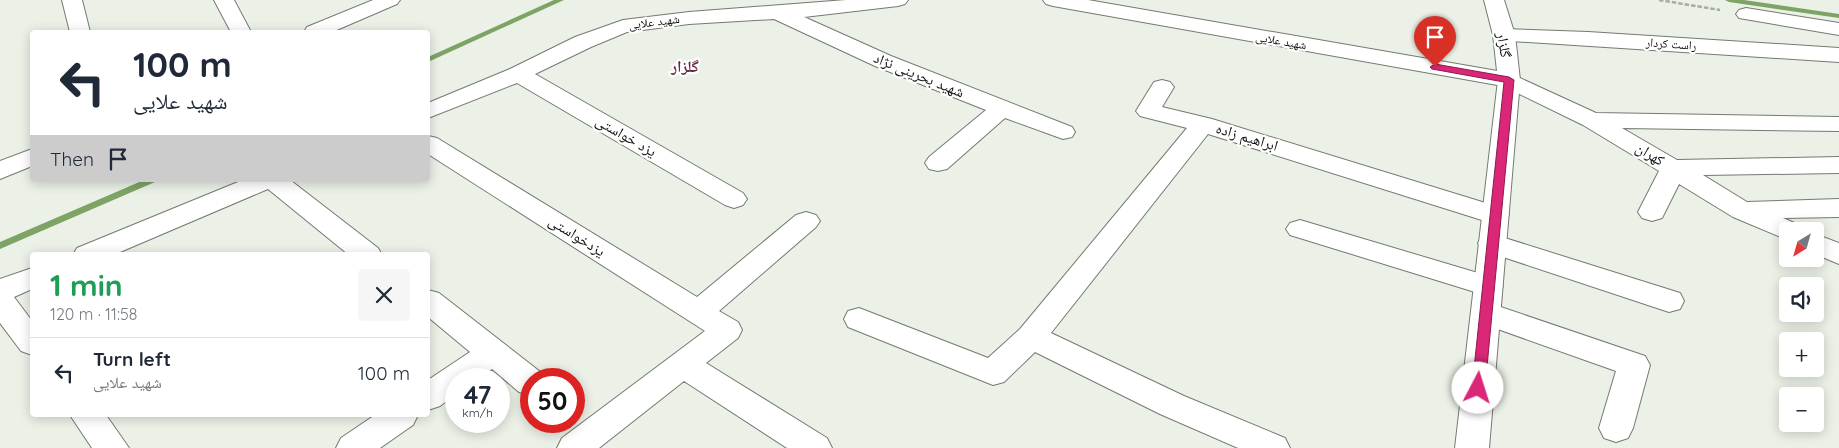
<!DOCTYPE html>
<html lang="en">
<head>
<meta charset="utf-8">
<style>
  :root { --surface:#fff; --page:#f6f6f7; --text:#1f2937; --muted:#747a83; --line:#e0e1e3 }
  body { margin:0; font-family:Quicksand,"Noto Naskh Arabic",sans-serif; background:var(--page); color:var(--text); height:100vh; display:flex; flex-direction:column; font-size:19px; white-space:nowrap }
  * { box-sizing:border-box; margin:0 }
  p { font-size:16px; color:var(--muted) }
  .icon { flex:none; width:28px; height:28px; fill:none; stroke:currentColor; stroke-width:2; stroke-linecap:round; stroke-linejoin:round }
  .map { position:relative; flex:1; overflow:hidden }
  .panel { position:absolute; left:30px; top:252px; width:400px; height:165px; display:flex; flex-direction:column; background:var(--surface); border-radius:5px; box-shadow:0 2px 12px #0003 }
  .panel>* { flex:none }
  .guide { position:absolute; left:30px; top:30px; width:400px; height:152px; border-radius:5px; box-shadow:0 2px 12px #0003; background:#fff; color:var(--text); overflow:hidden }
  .needle { width:32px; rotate:217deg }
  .controls { position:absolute; left:1779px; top:222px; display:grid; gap:10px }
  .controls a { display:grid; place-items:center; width:45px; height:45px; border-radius:5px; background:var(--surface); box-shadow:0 2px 12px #0003; font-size:25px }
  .speed { position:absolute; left:445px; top:368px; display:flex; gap:10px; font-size:25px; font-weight:700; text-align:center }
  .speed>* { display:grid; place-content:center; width:65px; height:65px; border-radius:50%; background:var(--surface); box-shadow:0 2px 12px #0003; line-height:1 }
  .speed small { font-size:12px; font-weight:400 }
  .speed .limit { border:8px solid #d22; background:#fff; color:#111 }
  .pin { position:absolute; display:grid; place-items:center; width:42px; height:42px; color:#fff; margin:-51px -21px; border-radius:50% 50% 50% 0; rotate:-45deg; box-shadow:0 0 5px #0007 }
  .pin .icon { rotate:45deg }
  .me { position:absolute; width:55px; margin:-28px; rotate:5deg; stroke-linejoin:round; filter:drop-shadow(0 0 4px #0008) }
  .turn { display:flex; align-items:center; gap:18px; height:105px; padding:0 20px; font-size:22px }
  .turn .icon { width:65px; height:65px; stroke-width:2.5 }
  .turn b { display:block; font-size:35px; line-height:42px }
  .then { display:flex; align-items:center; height:48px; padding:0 20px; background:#0003; gap:10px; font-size:19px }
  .round { display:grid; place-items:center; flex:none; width:52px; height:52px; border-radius:5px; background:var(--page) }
  .summary { display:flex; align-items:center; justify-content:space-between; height:85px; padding:0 20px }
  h1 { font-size:30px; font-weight:800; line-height:38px; color:#1e9e55 }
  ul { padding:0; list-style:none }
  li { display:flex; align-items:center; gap:15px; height:70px; padding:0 20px; border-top:1px solid var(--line) }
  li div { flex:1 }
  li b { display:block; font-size:19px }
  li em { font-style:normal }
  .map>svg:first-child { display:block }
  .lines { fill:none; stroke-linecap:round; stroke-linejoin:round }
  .stream { fill:#7da465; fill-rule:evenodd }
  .street-casing { stroke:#747a71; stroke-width:2 }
  .secondary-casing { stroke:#747a71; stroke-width:2 }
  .path { stroke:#a6aba3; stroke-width:2.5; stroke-dasharray:4.5 2; stroke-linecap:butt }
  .street { fill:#fff; fill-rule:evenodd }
  .secondary { fill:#fff; fill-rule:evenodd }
  .route { fill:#db2777; stroke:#8e194d }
  .labels { text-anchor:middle; stroke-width:4.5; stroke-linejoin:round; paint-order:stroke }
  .far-street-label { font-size:12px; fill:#0f110e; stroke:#fff }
  .street-label { font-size:15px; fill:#0f110e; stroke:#fff }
  .neighbourhood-label { font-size:16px; font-weight:bold; fill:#6c2944; stroke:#fff }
</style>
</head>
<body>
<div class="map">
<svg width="1839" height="448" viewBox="0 0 1839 448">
  <rect width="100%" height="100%" fill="#ebf1e7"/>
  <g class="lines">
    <!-- stream -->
    <path class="stream" d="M554,0H564L428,62V57Z
      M1725,0H1744L1839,14V18L1729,2Z
      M144,180H157L155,182L0,249V242Z"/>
    <!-- street casing -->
    <g class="street-casing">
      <path id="street" d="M62,0H82L90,32H70Z
        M214,0H234L251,32H231Z
        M846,0H908L905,4L898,6L804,17L891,56L1072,127L1075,132L1072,137L1063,139L1005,118L947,169L938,171L929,169L925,163L929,157L986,110L875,66L774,19L689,24L627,32L591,47L535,74L743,193L747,199L743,205L734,208L725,205L517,83L428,118V103L510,69L575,37L623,20L689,12Z
        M1043,0H1088L1509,73L1596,113L1839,117V131L1622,128L1677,160L1839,157V173L1703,175L1747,202L1839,199V217L1783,218L1799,225L1803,231H1788V240L1733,217L1679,184L1662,218L1652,221L1642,218L1638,212L1659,171L1583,125L1503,86L1053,6L1046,4Z
        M1746,8L1839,23V35L1739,18L1736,14L1739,10Z
        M1504,29L1588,32L1839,48V62L1496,40L1493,35L1496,30Z
        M1162,80L1170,82L1174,87L1162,107L1212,119L1505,209L1509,215L1505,221L1495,224L1485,221L1208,134L1051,333L1184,396L1285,438L1290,448H1238L1160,414L1035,352L1004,382L993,385L848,327L844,319L848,311L859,308L988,358L1020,329L1187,128L1140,116L1136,111L1154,82Z
        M428,136L437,138L697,297L796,215L806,212L816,215L820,221L816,227L719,311L738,322L742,330L738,338L706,363L827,438L832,448H787L684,381L599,448H557L562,438L705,331L428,154Z
        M243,180H290L378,248L382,255H349L268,189L113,255H73L77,248Z
        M1300,220L1498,279L1503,286L1498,293L1488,296L1290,235L1286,229L1290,223Z
        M1492,234L1680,293L1684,301L1680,309L1669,312L1482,250L1478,243L1482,236Z
        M1815,234L1839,243V264L1815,254Z
        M32,268V289L14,297L32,321V355L21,351L0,323V279Z
        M428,290L439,293L543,374L545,379H531V396L519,392L492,369L479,379H456V394L440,406L428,410V380L470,352L428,317Z
        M1486,302L1645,356L1650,365L1633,428L1628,438L1616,442L1604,438L1599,428L1616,371L1475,321L1471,313L1475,305Z
        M70,415H106L129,448H92Z
        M375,415H418L413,425L380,448H336L341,438Z"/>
    </g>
    <!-- secondary casing -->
    <g class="secondary-casing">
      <path id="secondary" d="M373,0H400L397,4L332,32H304L307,27Z
        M1484,0H1504L1515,35L1520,80L1489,448H1455L1498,80L1493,35Z
        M32,149V166L0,179V161Z"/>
    </g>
    <!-- path -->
    <path class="path" d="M1659,0L1720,10"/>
    <!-- street -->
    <use href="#street" class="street"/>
    <!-- secondary -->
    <use href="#secondary" class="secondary"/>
  </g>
  <!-- route -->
  <path class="route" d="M1435,64L1509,77L1514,80L1485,388L1478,393L1472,388L1504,82L1432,69L1430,67Z"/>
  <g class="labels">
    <!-- far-street labels -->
    <g class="far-street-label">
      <text transform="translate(654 22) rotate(-7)" y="4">شهید علایی</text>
      <text transform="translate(1281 41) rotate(10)" y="4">شهید علایی</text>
      <text transform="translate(1671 44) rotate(4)" y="4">راست کردار</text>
    </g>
    <!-- street labels -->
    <g class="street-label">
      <text transform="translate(1504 45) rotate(81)" y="5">گلزار</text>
      <text transform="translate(919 75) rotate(22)" y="5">شهید بحرینی نژاد</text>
      <text transform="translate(626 136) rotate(30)" y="5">یزد خواستی</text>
      <text transform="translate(1247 137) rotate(17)" y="5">ابراهیم زاده</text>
      <text transform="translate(1650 154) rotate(31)" y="5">کهران</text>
      <text transform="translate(577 236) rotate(32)" y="5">یزدخواستی</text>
    </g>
    <!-- neighbourhood labels -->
    <g class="neighbourhood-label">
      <text x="685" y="72">گلزار</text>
    </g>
  </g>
</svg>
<div class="controls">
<a><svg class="needle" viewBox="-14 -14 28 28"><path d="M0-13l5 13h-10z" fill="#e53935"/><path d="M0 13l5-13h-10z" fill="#747a83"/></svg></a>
<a><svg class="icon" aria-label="sound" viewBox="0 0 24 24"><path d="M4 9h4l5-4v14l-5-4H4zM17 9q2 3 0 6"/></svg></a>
<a>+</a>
<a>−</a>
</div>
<div class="speed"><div>47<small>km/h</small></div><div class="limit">50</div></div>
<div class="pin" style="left:1435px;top:67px;background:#d93025"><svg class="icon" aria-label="arrive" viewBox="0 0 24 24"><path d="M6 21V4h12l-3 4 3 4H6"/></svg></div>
<svg class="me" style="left:1478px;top:388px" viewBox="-20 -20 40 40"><circle r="19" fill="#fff"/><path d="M0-13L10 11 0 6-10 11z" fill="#db2777"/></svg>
<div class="guide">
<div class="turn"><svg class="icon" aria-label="left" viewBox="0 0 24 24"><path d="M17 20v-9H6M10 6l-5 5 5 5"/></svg><div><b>100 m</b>شهید علایی</div></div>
<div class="then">Then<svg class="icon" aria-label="arrive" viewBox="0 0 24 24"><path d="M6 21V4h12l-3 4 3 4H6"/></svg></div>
</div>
<section class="panel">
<div class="summary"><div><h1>1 min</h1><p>120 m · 11:58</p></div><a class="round"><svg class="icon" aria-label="close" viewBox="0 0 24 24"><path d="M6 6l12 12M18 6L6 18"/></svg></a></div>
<ul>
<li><svg class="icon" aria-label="left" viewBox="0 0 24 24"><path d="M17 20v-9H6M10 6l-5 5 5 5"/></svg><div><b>Turn left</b><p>شهید علایی</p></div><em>100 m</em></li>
</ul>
</section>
</div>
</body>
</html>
